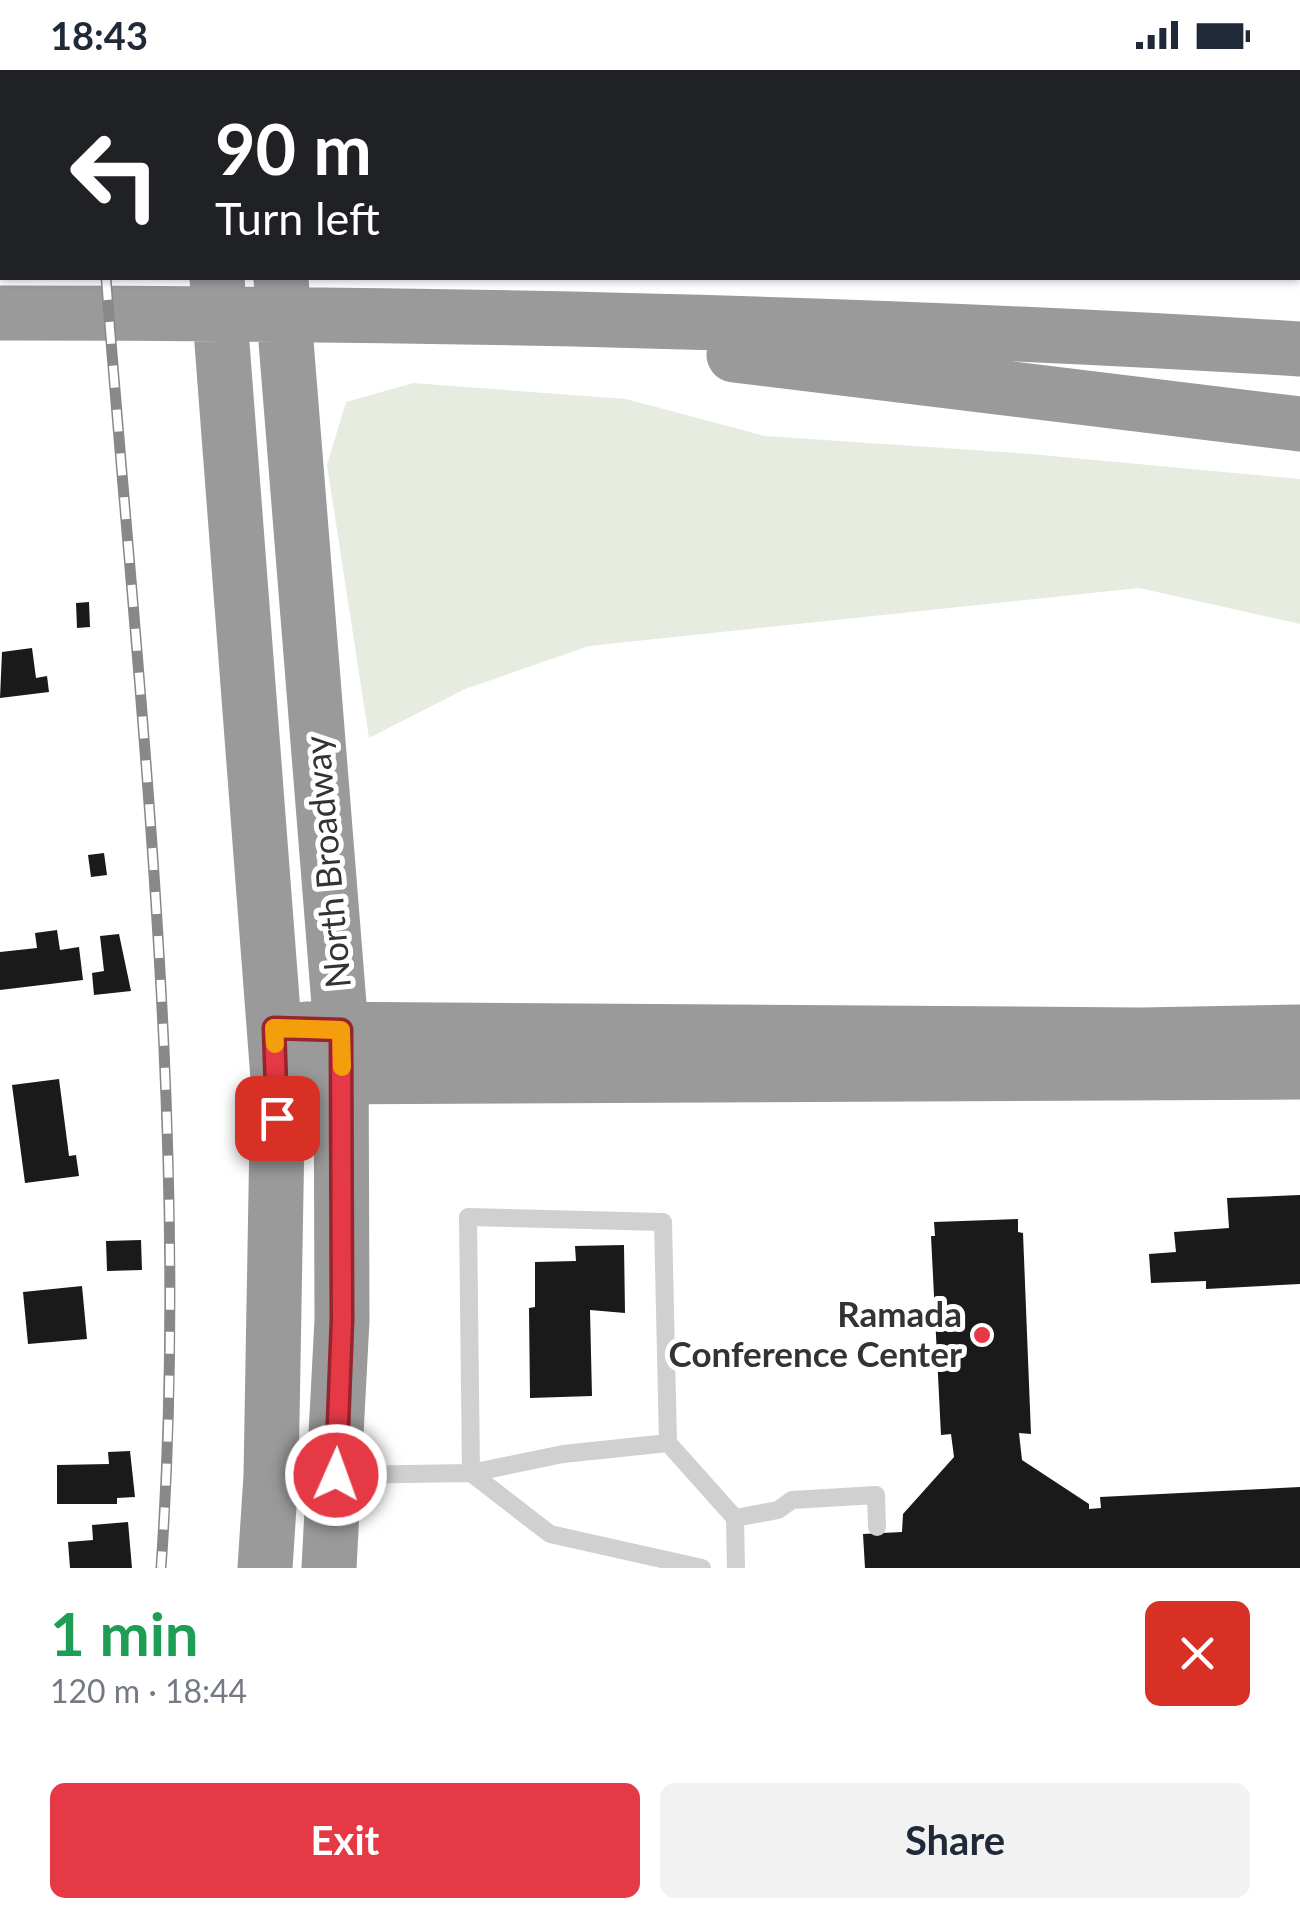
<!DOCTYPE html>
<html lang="en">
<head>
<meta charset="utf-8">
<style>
  :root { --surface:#fff; --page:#f2f2f3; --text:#1f2937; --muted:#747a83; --accent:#e63946 }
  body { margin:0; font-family:Lato,sans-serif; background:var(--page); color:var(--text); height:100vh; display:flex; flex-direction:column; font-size:38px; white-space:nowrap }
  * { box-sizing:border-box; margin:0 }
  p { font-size:32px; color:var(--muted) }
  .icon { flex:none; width:55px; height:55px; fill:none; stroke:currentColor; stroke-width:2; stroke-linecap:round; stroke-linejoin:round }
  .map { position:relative; height:1498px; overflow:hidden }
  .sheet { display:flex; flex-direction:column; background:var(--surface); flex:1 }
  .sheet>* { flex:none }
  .guide { position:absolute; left:0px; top:0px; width:1300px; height:210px; box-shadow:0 2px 8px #0004; background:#202124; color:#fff; overflow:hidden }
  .pin { position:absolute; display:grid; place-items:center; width:85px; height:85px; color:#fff; margin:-42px; border-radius:20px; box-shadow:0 5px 15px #0006 }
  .me { position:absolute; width:110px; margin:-55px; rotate:2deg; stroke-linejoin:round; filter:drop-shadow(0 0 8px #0008) }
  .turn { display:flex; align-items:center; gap:35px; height:210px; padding:0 50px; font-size:45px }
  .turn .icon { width:130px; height:130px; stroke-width:2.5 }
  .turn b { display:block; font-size:70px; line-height:85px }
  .round { display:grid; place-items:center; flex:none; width:105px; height:105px; border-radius:15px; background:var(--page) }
  .head { display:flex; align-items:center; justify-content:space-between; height:170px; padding:0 50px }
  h1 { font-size:60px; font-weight:700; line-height:75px; color:#1e9e55 }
  .action { display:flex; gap:20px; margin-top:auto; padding:20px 50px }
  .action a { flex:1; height:115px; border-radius:15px; background:var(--accent); color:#fff; font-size:40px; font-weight:700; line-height:115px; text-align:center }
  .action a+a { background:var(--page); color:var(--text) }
  .status { display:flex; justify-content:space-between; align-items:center; height:70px; padding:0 50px; background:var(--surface); direction:ltr }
  .status svg { height:28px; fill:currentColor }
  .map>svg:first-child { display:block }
  .green { fill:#e6ecdf }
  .building { fill:#1a1a1a }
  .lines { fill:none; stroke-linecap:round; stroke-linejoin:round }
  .lane { stroke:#d0d0d0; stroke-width:18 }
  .highway { stroke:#9a9a9a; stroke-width:55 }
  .rail-casing { stroke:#888; stroke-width:11 }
  .rail { stroke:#fff; stroke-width:8; stroke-dasharray:22; stroke-linecap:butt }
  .route-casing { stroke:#96252e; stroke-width:25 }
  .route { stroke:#e63946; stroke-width:18 }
  .slow { stroke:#f59e0b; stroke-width:18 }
  .poi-dot { fill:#e63946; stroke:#fff; stroke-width:4 }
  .labels { text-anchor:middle; stroke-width:10; stroke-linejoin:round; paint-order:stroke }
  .street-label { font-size:35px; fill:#333; stroke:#fff }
  .poi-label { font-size:35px; font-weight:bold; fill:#333; stroke:#fff; text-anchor:end }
</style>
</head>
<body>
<div class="status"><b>18:43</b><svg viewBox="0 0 49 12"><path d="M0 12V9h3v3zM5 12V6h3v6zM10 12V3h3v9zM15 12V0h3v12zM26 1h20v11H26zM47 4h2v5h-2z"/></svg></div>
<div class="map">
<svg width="1300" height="1498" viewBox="0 0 1300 1498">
  <rect width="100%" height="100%" fill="#fff"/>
  <!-- green -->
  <path class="green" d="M413,313L626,329L765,366L1031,384L1300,409V554L1139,518L589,576L465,619L369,668L327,395L346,332Z"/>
  <!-- building -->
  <path class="building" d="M89,532L90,557L77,558L76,533Z
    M32,578L36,608L47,606L49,622L0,628L2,582Z
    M104,783L107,805L91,807L88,785Z
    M57,860L60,880L79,877L83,910L0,920V882L37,878L35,863Z
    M119,864L131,921L94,925L92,903L104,901L100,866Z
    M59,1009L69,1086L76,1085L79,1106L25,1113L12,1015Z
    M1300,1125V1214L1206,1219V1211L1151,1213L1149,1184L1176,1182L1174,1162L1229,1158L1227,1128Z
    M1018,1149V1162L1023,1163L1031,1364L1019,1363L1022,1390L1089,1434V1439L1101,1438L1100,1427L1300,1417V1498H865L863,1464L902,1462L903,1444L954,1387L951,1364L941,1365L931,1166H935L934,1152Z
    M141,1170L142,1200L107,1201L106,1171Z
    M624,1175L625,1243L590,1240L592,1326L530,1328L529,1238L535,1237V1192L576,1191L575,1176Z
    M82,1216L87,1269L28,1274L23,1222Z
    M130,1381L135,1427L117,1428V1434H57V1395L109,1394L108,1382Z
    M128,1452L132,1498H70L68,1472L93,1470L92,1455Z"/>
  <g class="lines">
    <!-- lane -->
    <path class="lane" d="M668,1373L563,1384L471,1403L468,1147L663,1152L668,1373L735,1448L736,1498
      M277,1406L471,1403L550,1464L702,1498
      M735,1448L778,1440L792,1430L876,1425L877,1457"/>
    <!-- highway -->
    <path class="highway" d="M201,0V2
      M264,0V2
      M0,139H2
      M1298,158L1300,159
      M217,208L278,1008L271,1406L265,1498
      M281,209L341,959L342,1250L329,1498
      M0,243C434,243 867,252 1300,279
      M734,285L1300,354
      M306,959L1141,965L1300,962
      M308,1007L1300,1002"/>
    <!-- rail casing -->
    <g class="rail-casing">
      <path id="rail" d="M89,0V2
        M106,208C139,637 191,1067 161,1498"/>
    </g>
    <!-- rail -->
    <use href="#rail" class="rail"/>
  </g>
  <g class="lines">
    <!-- route casing -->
    <g class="route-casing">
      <path id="route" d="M277,1048L274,958L341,960L342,1250L336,1405"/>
    </g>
    <!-- route -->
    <use href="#route" class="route"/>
    <!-- slow -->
    <path class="slow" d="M275,974L274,958L341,960L342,997"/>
  </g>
  <!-- markers -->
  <circle class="poi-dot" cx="982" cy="1265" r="10"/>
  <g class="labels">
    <!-- street labels -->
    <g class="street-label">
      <text transform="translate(328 792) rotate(-95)" y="12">North Broadway</text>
    </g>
    <!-- poi labels -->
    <g class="poi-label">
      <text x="962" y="1257">Ramada<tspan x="962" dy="40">Conference Center</tspan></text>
    </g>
  </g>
</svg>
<div class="pin" style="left:277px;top:1048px;background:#d93025"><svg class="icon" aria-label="arrive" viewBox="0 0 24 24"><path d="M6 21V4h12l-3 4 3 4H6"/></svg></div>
<svg class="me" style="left:336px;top:1405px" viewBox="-20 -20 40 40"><circle r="17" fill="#e63946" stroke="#fff" stroke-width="3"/><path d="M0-11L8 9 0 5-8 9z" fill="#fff"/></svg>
<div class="guide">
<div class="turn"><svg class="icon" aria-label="left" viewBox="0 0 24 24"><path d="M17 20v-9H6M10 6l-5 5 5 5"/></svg><div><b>90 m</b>Turn left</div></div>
</div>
</div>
<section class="sheet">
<div class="head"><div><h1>1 min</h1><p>120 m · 18:44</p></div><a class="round" style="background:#d93025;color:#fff"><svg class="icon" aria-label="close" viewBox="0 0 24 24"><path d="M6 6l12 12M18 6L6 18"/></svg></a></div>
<div class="action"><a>Exit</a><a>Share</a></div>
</section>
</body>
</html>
